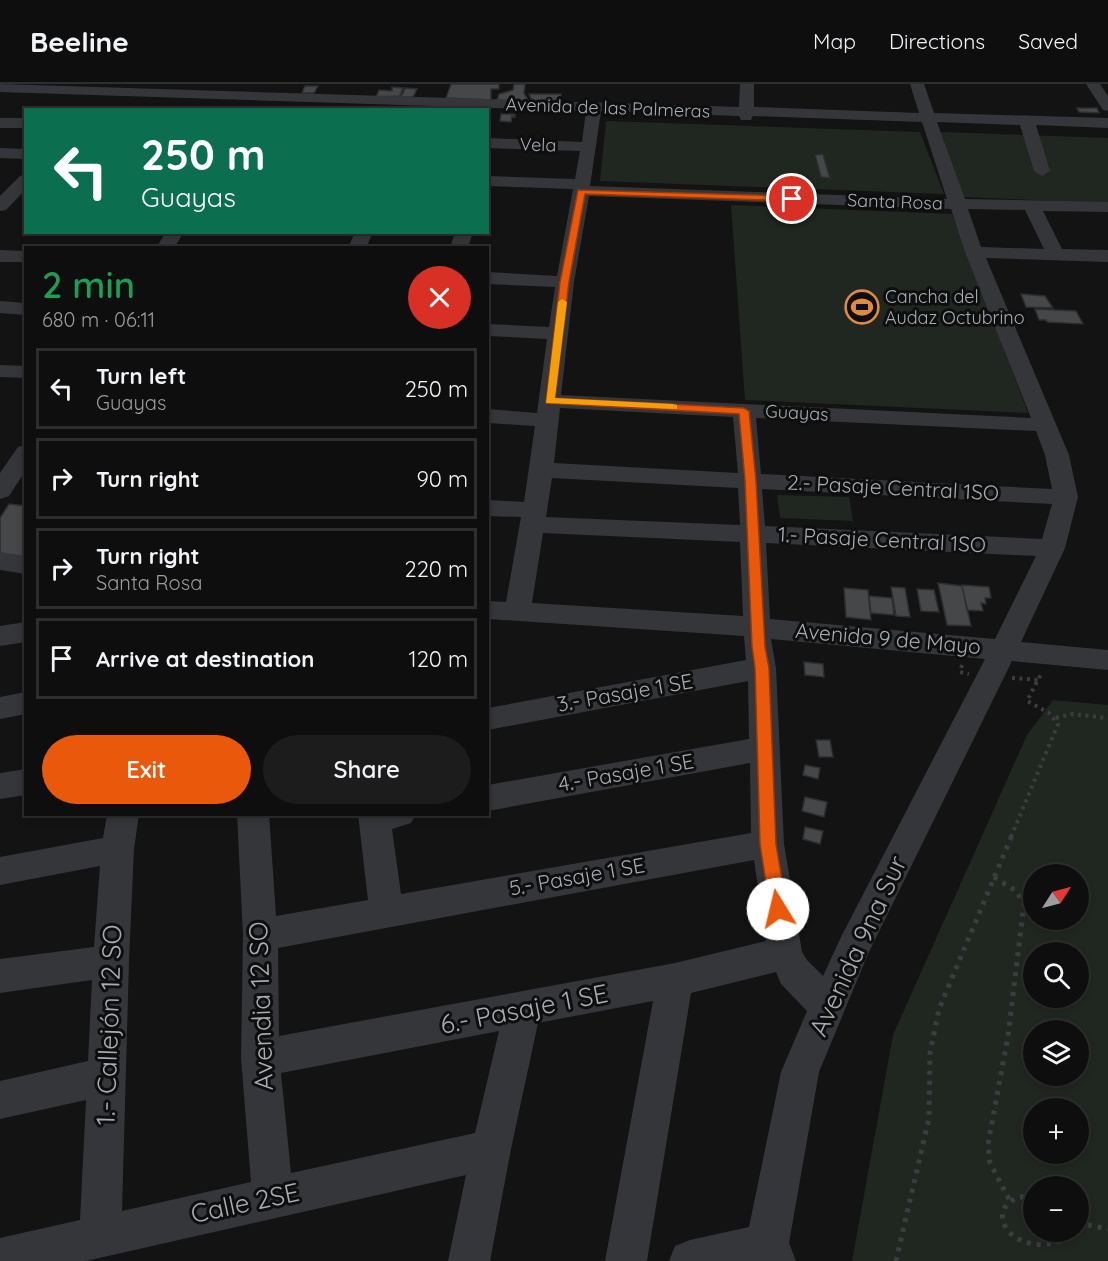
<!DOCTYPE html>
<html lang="en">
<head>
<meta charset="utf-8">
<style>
  :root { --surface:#0e0e0f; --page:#1c1c1d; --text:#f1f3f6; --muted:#9b9c9e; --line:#2e2e2f; --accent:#ea580c }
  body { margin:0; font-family:Quicksand,sans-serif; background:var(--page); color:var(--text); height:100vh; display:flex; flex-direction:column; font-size:22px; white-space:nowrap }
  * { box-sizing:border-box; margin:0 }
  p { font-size:20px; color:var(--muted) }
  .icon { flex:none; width:33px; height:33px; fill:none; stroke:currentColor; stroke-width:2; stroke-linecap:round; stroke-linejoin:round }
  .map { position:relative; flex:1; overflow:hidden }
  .panel { position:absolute; left:24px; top:162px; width:465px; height:570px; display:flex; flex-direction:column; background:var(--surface); border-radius:0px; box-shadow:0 3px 9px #0003,0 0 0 2px var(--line) }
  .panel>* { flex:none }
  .guide { position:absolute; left:24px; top:24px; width:465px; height:126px; border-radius:0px; box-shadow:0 3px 9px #0003,0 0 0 2px var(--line); background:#0b6e4f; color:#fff; overflow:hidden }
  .needle { width:39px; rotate:54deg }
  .buttons { position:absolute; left:1023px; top:780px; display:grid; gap:12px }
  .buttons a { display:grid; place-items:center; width:66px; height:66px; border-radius:50%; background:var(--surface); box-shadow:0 3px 9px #0003,0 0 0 2px var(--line); font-size:30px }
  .pin { position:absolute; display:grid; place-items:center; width:51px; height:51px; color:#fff; margin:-26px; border:3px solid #fff; border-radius:50%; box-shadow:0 2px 6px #0007 }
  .me { position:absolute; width:66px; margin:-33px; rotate:351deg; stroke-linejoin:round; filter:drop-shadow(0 0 4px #0008) }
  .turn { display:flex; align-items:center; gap:21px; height:126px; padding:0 18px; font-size:27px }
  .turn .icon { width:78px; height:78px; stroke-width:2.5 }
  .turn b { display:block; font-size:42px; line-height:51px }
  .round { display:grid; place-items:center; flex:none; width:63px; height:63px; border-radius:32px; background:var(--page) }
  .summary { display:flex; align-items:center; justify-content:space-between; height:102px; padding:0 18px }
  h1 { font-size:36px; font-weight:600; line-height:45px; color:#1e9e55 }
  .action { display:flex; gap:12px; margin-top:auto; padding:12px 18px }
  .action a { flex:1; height:69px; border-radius:36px; background:var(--accent); color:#fff; font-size:24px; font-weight:600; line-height:69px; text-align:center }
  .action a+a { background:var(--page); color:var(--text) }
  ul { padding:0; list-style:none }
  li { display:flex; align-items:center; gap:18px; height:81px; margin:0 12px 9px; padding:0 6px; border:3px solid var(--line); border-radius:0px }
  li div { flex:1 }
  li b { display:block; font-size:22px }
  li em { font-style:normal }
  header { display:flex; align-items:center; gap:36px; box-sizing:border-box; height:84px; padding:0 30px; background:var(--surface); border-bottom:2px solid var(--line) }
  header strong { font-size:28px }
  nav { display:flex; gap:33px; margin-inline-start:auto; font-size:21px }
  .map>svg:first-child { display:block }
  .green { fill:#202720; fill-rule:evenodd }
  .building { fill:#454749; stroke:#2d2e30; stroke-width:1.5 }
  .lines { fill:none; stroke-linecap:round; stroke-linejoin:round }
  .path-far1 { stroke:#3b3d40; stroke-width:4; stroke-dasharray:3 4.5; stroke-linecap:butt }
  .path { stroke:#3b3d40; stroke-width:5; stroke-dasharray:4 6; stroke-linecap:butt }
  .minor { fill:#343639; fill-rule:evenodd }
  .route { fill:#ea580c; stroke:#983908; stroke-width:1.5 }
  .slow { fill:#f59e0b }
  .labels { text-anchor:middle; stroke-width:6; stroke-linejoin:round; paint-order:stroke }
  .far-street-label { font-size:18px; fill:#a6adb3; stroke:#0e0e0f }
  .far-poi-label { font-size:18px; fill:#a6adb3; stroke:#0e0e0f; text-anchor:start }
  .street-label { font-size:21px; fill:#a6adb3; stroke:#0e0e0f }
  .near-street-label { font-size:26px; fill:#a6adb3; stroke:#0e0e0f }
</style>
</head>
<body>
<header>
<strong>Beeline</strong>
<nav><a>Map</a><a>Directions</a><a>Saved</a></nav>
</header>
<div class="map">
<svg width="1108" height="1177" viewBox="0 0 1108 1177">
  <rect width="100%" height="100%" fill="#131314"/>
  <!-- green -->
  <path class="green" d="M606,37L920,48L944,110L600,97Z
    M941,48L1108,54V119L961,113Z
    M731,121L952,130L1028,329L745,316Z
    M777,411L849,413L853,437L780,434Z
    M1053,616L1108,621V1177H852L893,951L1027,651ZM1034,790H1078V836H1034ZM1034,868H1078V914H1034ZM1034,946H1078V992H1034ZM1078,1024V1070H1034V1024ZM1078,1102V1148H1034V1102Z"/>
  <!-- building -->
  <path class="building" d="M451,0H499V5H491V16L446,14Z
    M514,0H525L524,9L529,18L497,16L499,10L513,6Z
    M305,2H318L314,9H302Z
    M392,3L403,4L400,12L376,13L379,6L392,7Z
    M405,4L417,5L413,13H401Z
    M529,10H561L562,18L532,17Z
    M1077,24H1097L1099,29L1079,28Z
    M501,30H515V33L512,32L511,38L500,37Z
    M823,70L830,94L821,93L815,71Z
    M1021,210L1045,212L1053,224L1026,223Z
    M1035,225L1076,227L1083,240L1047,238L1046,236H1039Z
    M9,420L26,422V478L0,476V434Z
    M938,499L962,502L971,542L947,541Z
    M962,501L989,503L991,514H985L986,520L981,519L983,527L967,526Z
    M891,503L905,504L910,533L896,532Z
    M844,504L868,506L871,536L846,533Z
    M917,505L934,506L939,528L921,527Z
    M869,512L892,514L894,531L871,529Z
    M804,578L823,580L824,593L805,591Z
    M816,656H830L833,673H819Z
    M805,681L820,684L818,695L803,691Z
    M805,713L827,718L824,733L802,727Z
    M805,743L823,747L820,760L803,755Z"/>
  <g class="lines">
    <!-- path-far1 -->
    <path class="path-far1" d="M962,581L960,588L969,590
      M1012,594L1039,596
      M1056,634L1072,630L1108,634
      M1011,753L1058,640L1049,629L1027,617L1042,588"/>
    <!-- path -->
    <path class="path" d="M994,793L1016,807L1024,820L1008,952L988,1060L990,1079L1010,1117
      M1034,1113C1017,1109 995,1122 1005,1142C1015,1161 1044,1164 1061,1157L1064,1148
      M1078,1139L1108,1145
      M896,1177L929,1034L930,969L939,925L1012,751"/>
    <!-- minor -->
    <path class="minor" d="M0,0L739,23L740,0H754V23L919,29L910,0H924L934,29L1108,34V44L1036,41L1050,87L1042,92L1034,87L1020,41L937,38L965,115L1108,118V128L1043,127L1062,165L1108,166V178L986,174L1069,371L1078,413L1065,464L1021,558L1108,566V586L1012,577L868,870L819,988L789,1159L796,1177H669L675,1162L690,1156L749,1143L781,988L807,927L781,900L776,888L691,909L647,1177H605L653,917L538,939L511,1065L490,1177H448L466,1091L86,1177H0V1154L80,1136L86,1016L0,1035V997L88,977L92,896L0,909V875L94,863L100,782L0,801V773L103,754L107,730H139L134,765L129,877L122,1127L251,1098L241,974L243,851L237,730H269L276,832L368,816L358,730H416L411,739L392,745L401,810L751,749L750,679L488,727V701L749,655L748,597L488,646V624L746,576L744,552L488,535V517L506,518L521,433L488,432V416L524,418L535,342L488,339V325L537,329L547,255L488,252V240L549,243L555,203L488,200V188L557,192L573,105L488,102V92L575,95L580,67L488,64V54L582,58L586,27L0,8ZM601,27L739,32L741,36H751L753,32L922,38L947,115L590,102ZM589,112L951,125L965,168L1031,334L561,311L574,198ZM968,125L1025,126L1044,165L981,163ZM560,324L733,333L738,389L554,379ZM756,334L1036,347L1045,371L1052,405L761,390ZM552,394L738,404L740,441L546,433ZM762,405L1052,420L1042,455L765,442ZM543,449L740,458L743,532L532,519ZM766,459L1036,472L995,555L770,535ZM771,555L985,575L841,853L823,892L807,876L802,868L784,760L776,584ZM754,776L766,857L675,879L279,952L278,864ZM499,947L475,1049L291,1089L281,989Z
      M1086,0H1100L1108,12V27L1103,26Z
      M0,34H26V44H0Z
      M0,64L26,65V75L0,74Z
      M26,90V105L6,126L0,127V112L20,92Z
      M166,148H184L174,164H156Z
      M355,148H373L366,164H348Z
      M455,148H473L468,164H450Z
      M0,166L26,167V178H0Z
      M0,217L26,219V231L0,229Z
      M0,281L26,282V294L0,293Z
      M26,361V386L9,412L0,415V389L18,363Z
      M0,468L26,472V490L0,486Z
      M26,538V558L0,562V542Z
      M26,608V630L0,635V613Z
      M26,685V711L0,715V689Z"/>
  </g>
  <!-- route -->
  <path class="route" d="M578,106L792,112L796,115L792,117L585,110L569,198L555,314L744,324L749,327L756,396L765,562L769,584L776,760L787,825L784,830L778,833L773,830L770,825L760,760L755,584L752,562L745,396L739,330L546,319L560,198Z"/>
  <!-- slow -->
  <path class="slow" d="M562,215L567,218L555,314L673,320L677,321V325L546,319L558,218Z"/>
  <!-- icons -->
  <defs>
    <g id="stadium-ring" transform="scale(1.725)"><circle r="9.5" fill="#0e0e0f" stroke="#df8941" stroke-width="1.5"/><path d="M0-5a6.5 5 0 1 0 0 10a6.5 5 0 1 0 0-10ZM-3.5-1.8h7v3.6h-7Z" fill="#df8941"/></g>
  </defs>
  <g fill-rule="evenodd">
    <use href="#stadium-ring" x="862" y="223"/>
  </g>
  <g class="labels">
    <!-- far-street labels -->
    <g class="far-street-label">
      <text transform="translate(608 24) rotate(2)" y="6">Avenida de las Palmeras</text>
      <text transform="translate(538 61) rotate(2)" y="6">Vela</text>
      <text transform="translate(895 118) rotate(2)" y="6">Santa Rosa</text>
      <text transform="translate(797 329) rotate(3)" y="6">Guayas</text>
    </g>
    <!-- far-poi labels -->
    <g class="far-poi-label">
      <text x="885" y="219">Cancha del<tspan x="885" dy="21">Audaz Octubrino</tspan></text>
    </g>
    <!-- street labels -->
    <g class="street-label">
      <text transform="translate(893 404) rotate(3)" y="7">2.- Pasaje Central 1SO</text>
      <text transform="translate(882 456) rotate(3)" y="7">1.- Pasaje Central 1SO</text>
      <text transform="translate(888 555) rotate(5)" y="7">Avenida 9 de Mayo</text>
      <text transform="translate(625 609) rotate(-10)" y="7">3.- Pasaje 1 SE</text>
      <text transform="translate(626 689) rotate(-10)" y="7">4.- Pasaje 1 SE</text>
      <text transform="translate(577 793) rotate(-10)" y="7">5.- Pasaje 1 SE</text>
    </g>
    <!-- near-street labels -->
    <g class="near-street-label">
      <text transform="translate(858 862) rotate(-65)" y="9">Avenida 9na Sur</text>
      <text transform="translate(261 922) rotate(-92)" y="9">Avendia 12 SO</text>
      <text transform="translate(524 925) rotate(-11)" y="9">6.- Pasaje 1 SE</text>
      <text transform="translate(109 941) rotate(-88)" y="9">1.- Callejón 12 SO</text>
      <text transform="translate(245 1119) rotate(-12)" y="9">Calle 2SE</text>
    </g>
  </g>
</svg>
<div class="buttons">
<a><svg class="needle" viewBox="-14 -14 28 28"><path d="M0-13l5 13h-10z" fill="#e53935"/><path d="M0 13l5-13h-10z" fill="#9b9c9e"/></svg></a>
<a><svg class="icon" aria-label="search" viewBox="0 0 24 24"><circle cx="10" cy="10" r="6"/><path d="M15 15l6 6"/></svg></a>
<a><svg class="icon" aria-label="layers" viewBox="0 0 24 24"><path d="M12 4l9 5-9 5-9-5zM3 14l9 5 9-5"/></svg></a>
<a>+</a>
<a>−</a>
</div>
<div class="pin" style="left:792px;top:115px;background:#d93025"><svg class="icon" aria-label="arrive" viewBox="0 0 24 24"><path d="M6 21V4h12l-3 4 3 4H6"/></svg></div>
<svg class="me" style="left:778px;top:825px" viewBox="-20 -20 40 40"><circle r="19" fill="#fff"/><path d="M0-13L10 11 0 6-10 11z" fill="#ea580c"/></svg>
<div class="guide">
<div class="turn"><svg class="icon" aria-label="left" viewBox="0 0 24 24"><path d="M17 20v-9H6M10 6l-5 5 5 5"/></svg><div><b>250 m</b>Guayas</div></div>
</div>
<section class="panel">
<div class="summary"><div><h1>2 min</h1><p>680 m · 06:11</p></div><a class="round" style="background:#d93025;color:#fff"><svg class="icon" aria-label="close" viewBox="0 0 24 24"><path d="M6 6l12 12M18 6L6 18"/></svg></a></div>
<ul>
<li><svg class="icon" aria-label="left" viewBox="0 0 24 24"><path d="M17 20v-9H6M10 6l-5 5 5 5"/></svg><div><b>Turn left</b><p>Guayas</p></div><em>250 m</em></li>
<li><svg class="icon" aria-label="right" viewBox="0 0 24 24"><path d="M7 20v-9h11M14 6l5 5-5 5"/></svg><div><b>Turn right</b></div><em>90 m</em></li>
<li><svg class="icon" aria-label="right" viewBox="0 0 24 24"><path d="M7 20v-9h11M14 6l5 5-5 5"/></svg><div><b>Turn right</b><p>Santa Rosa</p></div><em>220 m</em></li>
<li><svg class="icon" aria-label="arrive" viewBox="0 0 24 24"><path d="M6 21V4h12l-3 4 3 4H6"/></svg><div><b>Arrive at destination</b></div><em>120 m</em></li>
</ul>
<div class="action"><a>Exit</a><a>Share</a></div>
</section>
</div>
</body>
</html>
